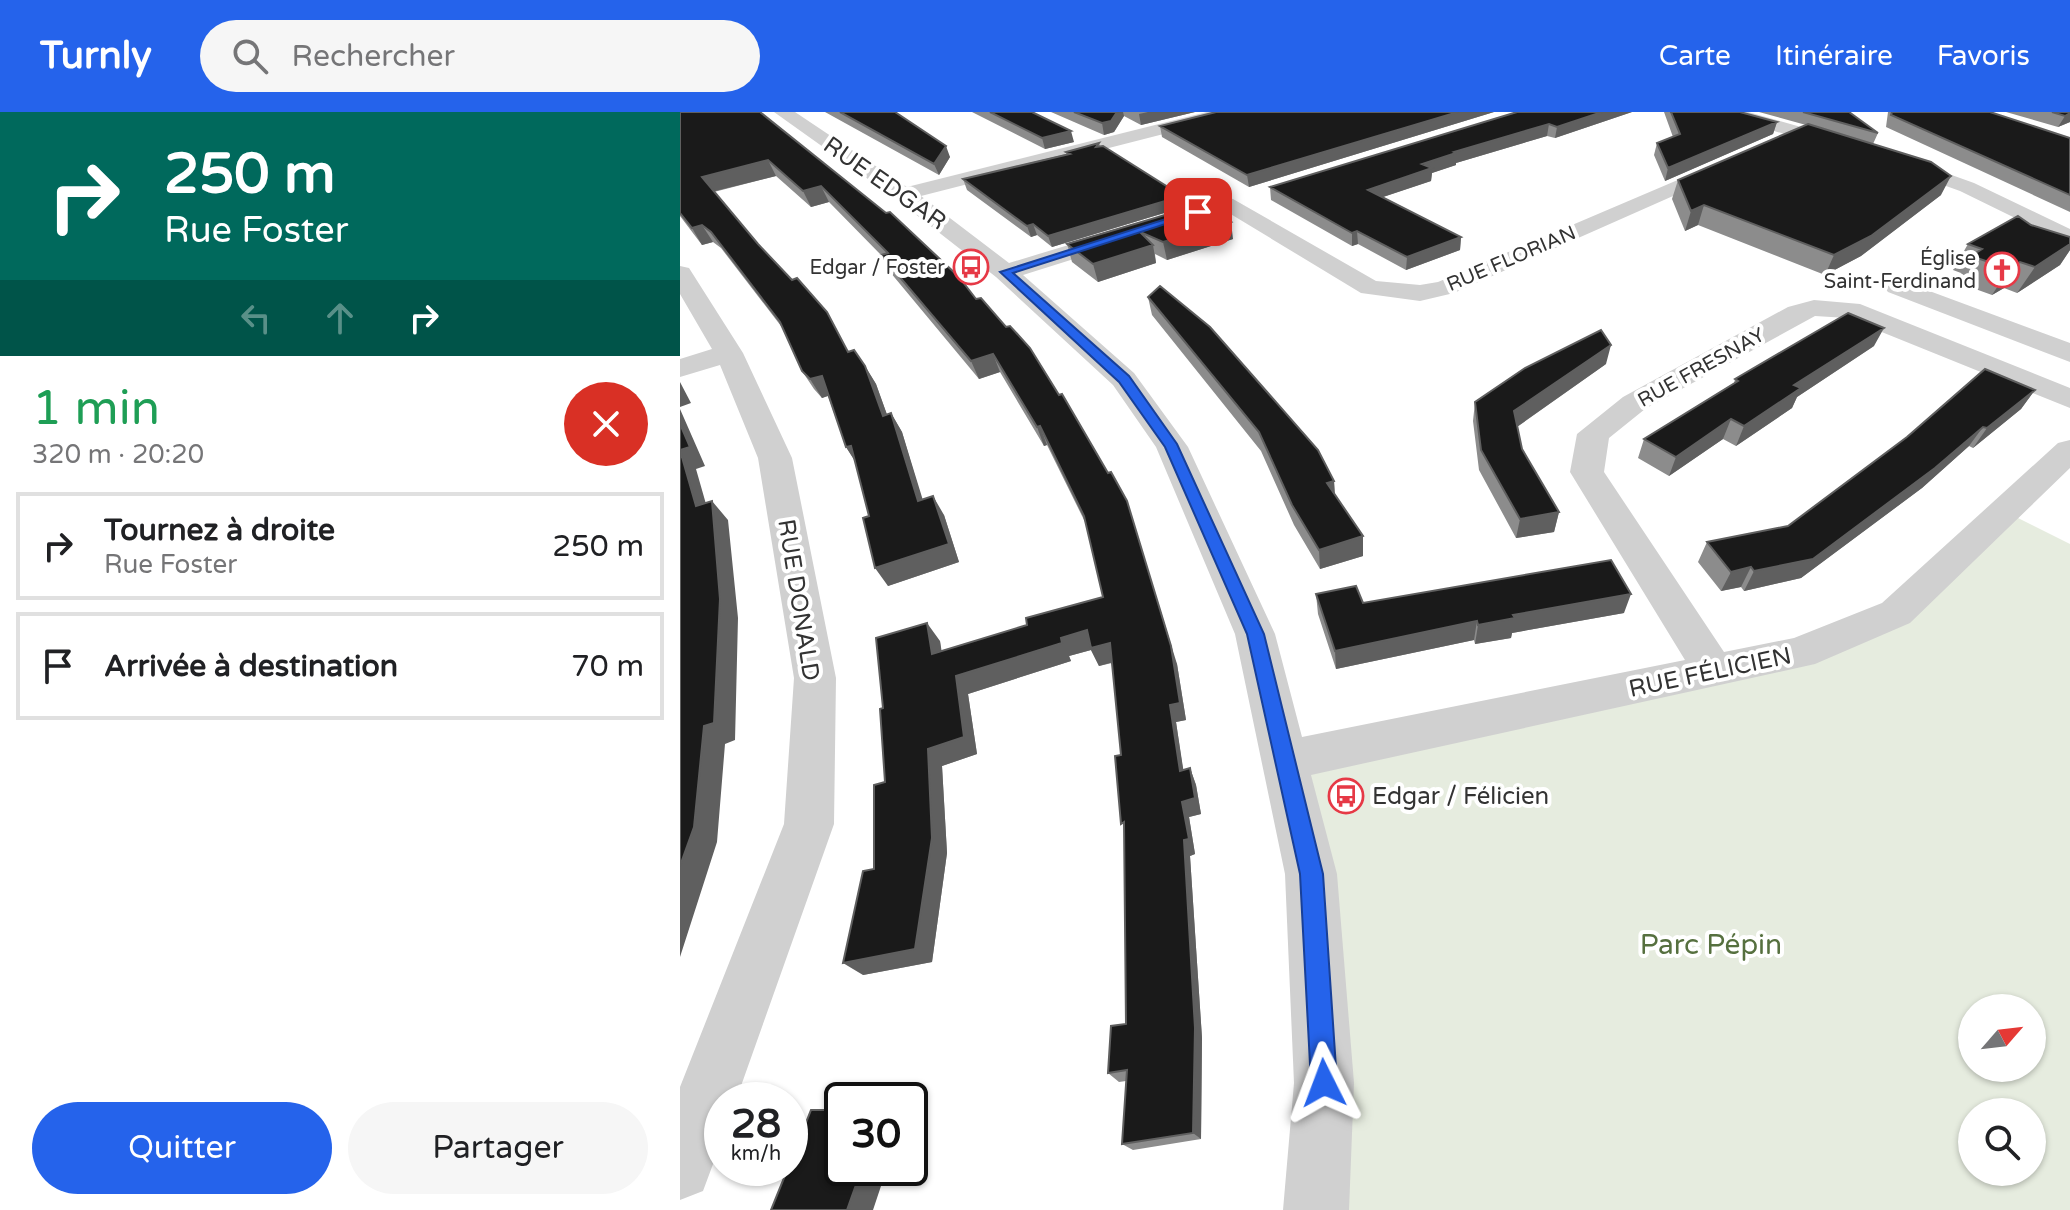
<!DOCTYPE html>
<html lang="fr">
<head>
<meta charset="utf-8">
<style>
  :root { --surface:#fff; --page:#f6f6f6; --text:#202124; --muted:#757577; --line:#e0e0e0; --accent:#2563eb }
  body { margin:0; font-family:"Varela Round",sans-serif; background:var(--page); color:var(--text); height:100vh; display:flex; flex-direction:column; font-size:30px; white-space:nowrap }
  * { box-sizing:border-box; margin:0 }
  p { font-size:26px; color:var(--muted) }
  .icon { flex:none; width:44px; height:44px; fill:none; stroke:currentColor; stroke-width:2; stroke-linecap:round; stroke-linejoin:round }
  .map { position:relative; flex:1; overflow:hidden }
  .side { display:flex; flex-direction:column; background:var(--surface); width:680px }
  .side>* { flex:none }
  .guide { background:#00695c; color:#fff; overflow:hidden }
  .needle { width:52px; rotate:62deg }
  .controls { position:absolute; left:1278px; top:882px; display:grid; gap:16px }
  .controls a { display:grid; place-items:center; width:88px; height:88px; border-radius:50%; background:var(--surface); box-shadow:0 2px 6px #0004; font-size:40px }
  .speed { position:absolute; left:24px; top:970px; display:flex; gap:16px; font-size:40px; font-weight:700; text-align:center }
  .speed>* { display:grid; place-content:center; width:104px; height:104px; border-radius:50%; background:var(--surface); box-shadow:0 2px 6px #0004; line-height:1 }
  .speed small { font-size:20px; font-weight:400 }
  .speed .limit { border:4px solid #111; border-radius:12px; background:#fff; color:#111 }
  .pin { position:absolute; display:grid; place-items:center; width:68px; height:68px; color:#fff; margin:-34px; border-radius:16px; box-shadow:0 4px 12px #0006 }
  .me { position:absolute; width:88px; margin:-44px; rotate:357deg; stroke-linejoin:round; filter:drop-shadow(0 0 6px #0008) }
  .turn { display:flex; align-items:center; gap:28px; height:168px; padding:0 32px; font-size:36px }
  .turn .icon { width:104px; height:104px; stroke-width:2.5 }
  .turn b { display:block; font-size:56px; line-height:68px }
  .lanes { display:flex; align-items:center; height:76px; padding:0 32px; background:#0003; justify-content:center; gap:40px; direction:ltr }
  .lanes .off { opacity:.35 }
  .round { display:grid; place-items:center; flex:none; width:84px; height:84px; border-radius:42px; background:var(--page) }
  .headline { display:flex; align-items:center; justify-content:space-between; height:136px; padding:0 32px }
  h1 { font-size:48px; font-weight:600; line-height:60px; color:#1e9e55 }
  .cta { display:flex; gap:16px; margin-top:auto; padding:16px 32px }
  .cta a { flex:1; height:92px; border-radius:48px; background:var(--accent); color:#fff; font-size:32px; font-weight:600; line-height:92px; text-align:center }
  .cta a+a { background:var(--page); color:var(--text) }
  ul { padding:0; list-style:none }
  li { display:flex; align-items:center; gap:24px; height:108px; margin:0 16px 12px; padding:0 16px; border:4px solid var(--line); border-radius:0px }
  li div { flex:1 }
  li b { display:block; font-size:30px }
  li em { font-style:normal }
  header { display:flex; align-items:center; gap:48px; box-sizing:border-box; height:112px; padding:0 40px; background:var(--accent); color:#fff }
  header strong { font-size:38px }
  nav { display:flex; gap:44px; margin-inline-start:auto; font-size:28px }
  .search { width:560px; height:72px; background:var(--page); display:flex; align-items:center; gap:20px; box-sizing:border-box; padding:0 28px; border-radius:44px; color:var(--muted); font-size:30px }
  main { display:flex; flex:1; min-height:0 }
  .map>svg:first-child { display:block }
  .green { fill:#e6ecdf; fill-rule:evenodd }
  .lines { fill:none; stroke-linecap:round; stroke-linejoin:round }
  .minor { fill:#d0d0d0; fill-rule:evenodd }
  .wall { fill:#8c8c8c }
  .shaded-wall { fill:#5f5f5f }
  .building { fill:#1a1a1a; stroke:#5f5f5f; stroke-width:2 }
  .route { fill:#2563eb; stroke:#184099; stroke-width:2 }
  .labels { text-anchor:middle; stroke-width:8; stroke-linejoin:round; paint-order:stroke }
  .far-street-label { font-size:20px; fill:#333; stroke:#fff }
  .far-poi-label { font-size:20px; fill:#333; stroke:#fff; text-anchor:end }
  .street-label { font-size:24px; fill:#333; stroke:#fff }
  .poi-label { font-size:24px; fill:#333; stroke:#fff; text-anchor:start }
  .near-park-label { font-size:28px; fill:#56703f; stroke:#fff }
</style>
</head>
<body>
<header>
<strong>Turnly</strong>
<div class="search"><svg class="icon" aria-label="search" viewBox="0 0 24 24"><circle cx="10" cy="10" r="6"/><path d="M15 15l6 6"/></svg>Rechercher</div>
<nav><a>Carte</a><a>Itinéraire</a><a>Favoris</a></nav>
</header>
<main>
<section class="side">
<div class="guide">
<div class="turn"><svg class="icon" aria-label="right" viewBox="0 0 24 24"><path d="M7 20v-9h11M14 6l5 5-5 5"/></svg><div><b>250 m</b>Rue Foster</div></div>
<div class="lanes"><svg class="icon off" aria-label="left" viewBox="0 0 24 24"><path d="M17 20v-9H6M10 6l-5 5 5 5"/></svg><svg class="icon off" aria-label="ahead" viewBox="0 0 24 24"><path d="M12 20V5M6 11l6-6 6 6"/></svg><svg class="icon" aria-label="right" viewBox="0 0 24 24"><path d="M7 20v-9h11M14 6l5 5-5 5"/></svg></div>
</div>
<div class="headline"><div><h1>1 min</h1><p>320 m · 20:20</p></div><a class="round" style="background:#d93025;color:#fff"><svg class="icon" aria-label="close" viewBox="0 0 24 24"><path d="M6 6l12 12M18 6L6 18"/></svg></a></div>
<ul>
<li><svg class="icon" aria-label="right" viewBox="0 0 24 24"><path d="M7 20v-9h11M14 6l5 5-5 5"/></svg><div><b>Tournez à droite</b><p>Rue Foster</p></div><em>250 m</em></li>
<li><svg class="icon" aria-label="arrive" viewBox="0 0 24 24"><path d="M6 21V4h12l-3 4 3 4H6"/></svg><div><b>Arrivée à destination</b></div><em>70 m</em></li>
</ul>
<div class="cta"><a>Quitter</a><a>Partager</a></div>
</section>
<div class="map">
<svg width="1390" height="1098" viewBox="0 0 1390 1098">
  <rect width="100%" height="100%" fill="#fff"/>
  <!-- green -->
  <path class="green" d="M1324,399L1390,432V1098H636L604,649L1104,545L1216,501ZM1292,896H1352V956H1292ZM1292,1000H1352V1060H1292Z"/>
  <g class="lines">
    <!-- minor -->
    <path class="minor" d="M94,0H115L227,75L527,0H557L554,4L241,84L329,151L435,119H451L455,124L451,129L343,163L454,261L508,335L595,522L622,625L1005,548L890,360L897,322L943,285L1108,195L1134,188L1180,192L1390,276V296L1167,206L1135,204L965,297L929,326L924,360L1044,540L1114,526L1202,491L1378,331L1390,328V356L1230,511L1135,552L631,663L657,762L674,971L669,1098H603L614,971L605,762L555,522L476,335L433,273L316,165L216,87Z
      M1039,0H1068L1202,38L1294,71L1390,117V133L1280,79L1188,46L1042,4Z
      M1047,47L1057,53L1054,57L774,181L740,189L681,181L534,92L545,85L553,87L696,169L740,173L758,170Z
      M0,154L9,156L63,241L112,346L156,566L154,712L56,988H42V1028L23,1079L0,1088V975L104,712L114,566L78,346L40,253L0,265V247L32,237L0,182Z
      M1217,167L1390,231V250L1208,180L1204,175L1208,170Z"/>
  </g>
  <!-- wall -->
  <path class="wall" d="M0,0H80L279,165L497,552L506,608L496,610L503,658L510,656L516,673L521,702L509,705L515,742L510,744L522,926L521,1027L453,1038L442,1032L446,969L439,970L428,961L446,912L444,718L441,643L432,551L419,554L411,538L389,544L391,549L288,582L297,642L262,654L267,741L252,850L183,863L194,757L205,670L203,596L260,529L261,539L347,513L423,485L406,412L367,333L364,334L320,260L299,267L210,160L202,144L149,90L131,95L96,64L34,80L169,240L185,254L196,272L207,303L211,301L222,320L242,388L264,403L279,450L208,474L175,349L166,335L148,284L142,286L134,277L122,259L104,218L41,136L33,130L22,133L0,104Z
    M145,0H215L270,45L259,63Z
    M292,0H352L394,30L365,37Z
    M371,0H515L461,13L444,4L434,20L424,23Z
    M814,0L569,75L482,25L480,14Z
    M837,0H952L875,26L867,24L776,51V53L752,61L751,69L703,85L781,125L780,138L726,158L678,132L672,134L591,88L590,75Z
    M984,0H1060L1097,10L1093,22L985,69L974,43L977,31L993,25Z
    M1079,0H1169L1198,21L1193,32L1261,83L1181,144L1145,163L1018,113L1005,119L992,87L998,68L1126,13Z
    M1208,0H1310L1390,26V100L1206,15Z
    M1326,0H1390V10L1378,15Z
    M419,31L420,34L502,84L504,95L372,135L357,123L351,125L287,78L283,67L386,42V40Z
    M522,92L553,127L487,148L475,142L476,151L418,170L392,150L387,132Z
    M1351,113L1390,125V138L1380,153L1337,181L1324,176L1312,183L1276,170L1281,161L1273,158L1288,132Z
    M468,185L654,369L655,382L683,444L640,457L614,413L581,339L472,203Z
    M1194,234L1117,285L1112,296L1056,334L1043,327L989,364L958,346L964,327L1054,271L1055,267Z
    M926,252L837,315L842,337L879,400L874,420L836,426L799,358L793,309L795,290Z
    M1355,278L1341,297L1293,336L1289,334L1242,376L1121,466L1064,479L1061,475L1041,479L1018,450L1027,430L1108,414Z
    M636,482L683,491L944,501L832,521L831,526L795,532L794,528L656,557L638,502Z"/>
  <!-- shaded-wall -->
  <path class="shaded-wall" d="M437,0H443L444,4L434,20L424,23L422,11Z
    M468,0H515L461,13L459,2Z
    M778,0H814L569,75L567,63Z
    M922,0H952L875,26L877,15Z
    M1390,1V10L1378,15L1385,4Z
    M1097,10L1093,22L985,69L988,56Z
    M869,12L867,24L776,51V53L752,61L751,69L688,90V78L742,52L774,40Z
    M391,19L394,30L365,37L362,26Z
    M266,34L270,45L259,63L254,52Z
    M88,48L96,64L31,80L22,65Z
    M1271,64L1261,83L1181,144L1145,163L1154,143Z
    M141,74L149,90L131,95L123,79Z
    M502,84L504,95L372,135L368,124Z
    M1024,93L1018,113L1005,119L1011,99Z
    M551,110L553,127L487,148L483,130Z
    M353,112L357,123L351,125L347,114Z
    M22,113L33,130L22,133L12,116Z
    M677,119L678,132L672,134V121Z
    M781,125L780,138L726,158L727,145Z
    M1390,132V138L1380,153L1337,181L1355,155Z
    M473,133L476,151L418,170L413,152Z
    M1340,150L1324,176L1312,183L1329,157Z
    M1204,216L1194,234L1117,285L1112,296L1056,334L1064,314L1114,273Z
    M931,233L926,252L831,319L834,299Z
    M313,242L320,260L299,267L291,249Z
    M185,254L196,272L214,322L203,304Z
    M142,264L153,282L142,286L130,267Z
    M0,270L11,291L0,295Z
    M1355,278L1341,297L1293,336L1307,316Z
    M0,297L25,354L16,357L32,413L16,394L0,338Z
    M211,301L222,320L249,408L238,389Z
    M1051,307L1043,327L989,364L996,345Z
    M360,314L367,333L364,334L357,315Z
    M1303,315L1289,334L1242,376L1121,466L1064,479L1074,459Z
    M171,334L178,354L166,335Z
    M654,369L655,389L647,371Z
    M253,384L264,403L279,450L208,474L195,456Z
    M32,389L48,408L58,506L55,628L45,632L37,730L0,845V754Z
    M447,389L497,552L506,608L496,610L506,675L500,659Z
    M879,400L874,420L836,426L840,407Z
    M683,424V444L640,457L639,438Z
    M1071,455L1061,475L1041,479L1051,460Z
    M951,482L944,501L832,521L831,526L795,532L798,513L833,503Z
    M797,509L794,528L656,557L655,539Z
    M247,511L260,529L265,560L252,542Z
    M407,518L430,531L437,549L419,554L411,538L389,544L391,549L288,582L297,642L262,654L267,741L252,850L183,863L163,851L276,564L381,526Z
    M510,656L516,673L521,702L509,705L515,742L510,744L522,926L521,1027L513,1021L502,690Z
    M182,1056H207L193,1098H167Z"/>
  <!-- building -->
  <path class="building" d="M0,0H80L206,101L210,100L279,165L296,187L301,186L326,215L330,214L350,236L379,283L382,282L428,361L431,360L447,389L491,534L500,591L490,593L500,659L510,656L515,686L502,690L509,727L504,728L515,916L513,1021L442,1032L447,958L428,961L431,914L446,912L444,710L441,712L435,644L441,643L430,531L411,536L407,518L381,526L382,531L276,564L284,625L248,637L252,726L235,837L163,851L183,759L194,757V673L205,670L200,597L203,596L196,526L247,511L252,542L347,513L346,506L423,485L404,404L360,314L357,315L313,242L291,249L201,143L208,141L141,74L123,79L88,48L22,65L78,132L112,168L117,166L147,200L168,240L174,238L185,254L203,304L211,301L238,389L253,384L269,432L195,456L183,406L189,404L171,334L166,335L142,264L130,267L122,259L100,210L31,120L22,113L12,116L0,101Z
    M160,0H215L266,34L254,52Z
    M310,0H352L391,19L362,26Z
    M394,0H437L431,9L422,11Z
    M536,0H778L567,63L480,14Z
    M837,0H922L877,15L869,12L774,40L776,41L742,52L752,56L688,78L781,125L727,145L677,119L672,121L590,75Z
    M991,0H1060L1097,10L988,56L977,31L1000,22Z
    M1123,0H1169L1198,21Z
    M1212,0H1310L1390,26V83L1211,3Z
    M1372,0H1390V1L1385,4Z
    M1128,12L1251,50L1271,64L1191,124L1154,143L1024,93L1011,99L998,68Z
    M419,31L416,35L423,34L502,84L368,124L353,112L347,114L283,67L390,42L386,40Z
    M522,92L551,110L483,130L460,120L473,133L413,152L387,132Z
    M1338,104L1351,113L1390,125V132L1355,155L1340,150L1329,157L1291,144L1302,137L1288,132Z
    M480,174L530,215L638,338L654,369L647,371L683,424L639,438L612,393L579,320L468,185Z
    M1168,201L1204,216L1114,273L1121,276L1064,314L1051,307L996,345L964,327L1058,269L1055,267Z
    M921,218L931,233L834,299L842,337L879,400L840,407L801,338L795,290L845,256Z
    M1305,257L1355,278L1307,316L1303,315L1255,356L1133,447L1074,459L1071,455L1051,460L1027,430L1108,414L1227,325Z
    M0,312L10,335L0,338Z
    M0,338L16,394L32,389L40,487L34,611L24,614L14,715L0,754Z
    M931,448L951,482L833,503L835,506L798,513L797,509L655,539L636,482L676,474L683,491Z
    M131,998H162V1056H182L167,1098H91L108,1056H110V1051Z"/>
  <!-- route -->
  <path class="route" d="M514,98L523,100L333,161L449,264L497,332L584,522L643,762L657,971L653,980L644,984L635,980L631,971L620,762L567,522L485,335L439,270L320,160Z"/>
  <!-- icons -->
  <defs>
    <g id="bus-ring" transform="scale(1.8)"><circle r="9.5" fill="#fff" stroke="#e63946" stroke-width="1.5"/><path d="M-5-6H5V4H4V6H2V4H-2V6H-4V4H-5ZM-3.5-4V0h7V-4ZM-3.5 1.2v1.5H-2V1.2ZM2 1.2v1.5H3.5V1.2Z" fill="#e63946"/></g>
    <g id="church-ring" transform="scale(1.8)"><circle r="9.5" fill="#fff" stroke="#e63946" stroke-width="1.5"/><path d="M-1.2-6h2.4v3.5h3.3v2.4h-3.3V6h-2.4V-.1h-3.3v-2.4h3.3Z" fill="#e63946"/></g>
  </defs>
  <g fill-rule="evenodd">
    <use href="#bus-ring" x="291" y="155"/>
    <use href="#church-ring" x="1322" y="158"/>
    <use href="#bus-ring" x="666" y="684"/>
  </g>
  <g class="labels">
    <!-- far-street labels -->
    <g class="far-street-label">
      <text transform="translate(831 146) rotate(-23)" y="7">RUE FLORIAN</text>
      <text transform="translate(1021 255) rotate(-29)" y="7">RUE FRESNAY</text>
    </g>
    <!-- far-poi labels -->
    <g class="far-poi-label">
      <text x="1296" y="153">Église<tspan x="1296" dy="23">Saint-Ferdinand</tspan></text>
      <text x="265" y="162">Edgar / Foster</text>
    </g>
    <!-- street labels -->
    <g class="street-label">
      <text transform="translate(205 71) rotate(35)" y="8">RUE EDGAR</text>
      <text transform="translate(119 488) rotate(81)" y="8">RUE DONALD</text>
      <text transform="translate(1030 560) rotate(-12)" y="8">RUE FÉLICIEN</text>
    </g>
    <!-- poi labels -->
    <g class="poi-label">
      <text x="692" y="692">Edgar / Félicien</text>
    </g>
    <!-- near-park labels -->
    <g class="near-park-label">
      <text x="1031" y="842">Parc Pépin</text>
    </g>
  </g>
</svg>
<div class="controls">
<a><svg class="needle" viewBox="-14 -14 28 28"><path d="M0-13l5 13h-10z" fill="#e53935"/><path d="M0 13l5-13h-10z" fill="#757577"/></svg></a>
<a><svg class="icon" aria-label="search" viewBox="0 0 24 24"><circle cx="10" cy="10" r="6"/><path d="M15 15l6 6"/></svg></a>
</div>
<div class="speed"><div>28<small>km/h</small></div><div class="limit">30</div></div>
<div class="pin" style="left:518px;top:100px;background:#d93025"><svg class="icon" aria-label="arrive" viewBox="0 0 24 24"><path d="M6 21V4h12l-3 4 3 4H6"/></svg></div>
<svg class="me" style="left:644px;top:971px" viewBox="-20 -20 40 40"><path d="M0-17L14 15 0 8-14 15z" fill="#2563eb" stroke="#fff" stroke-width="4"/></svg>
</div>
</main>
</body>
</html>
